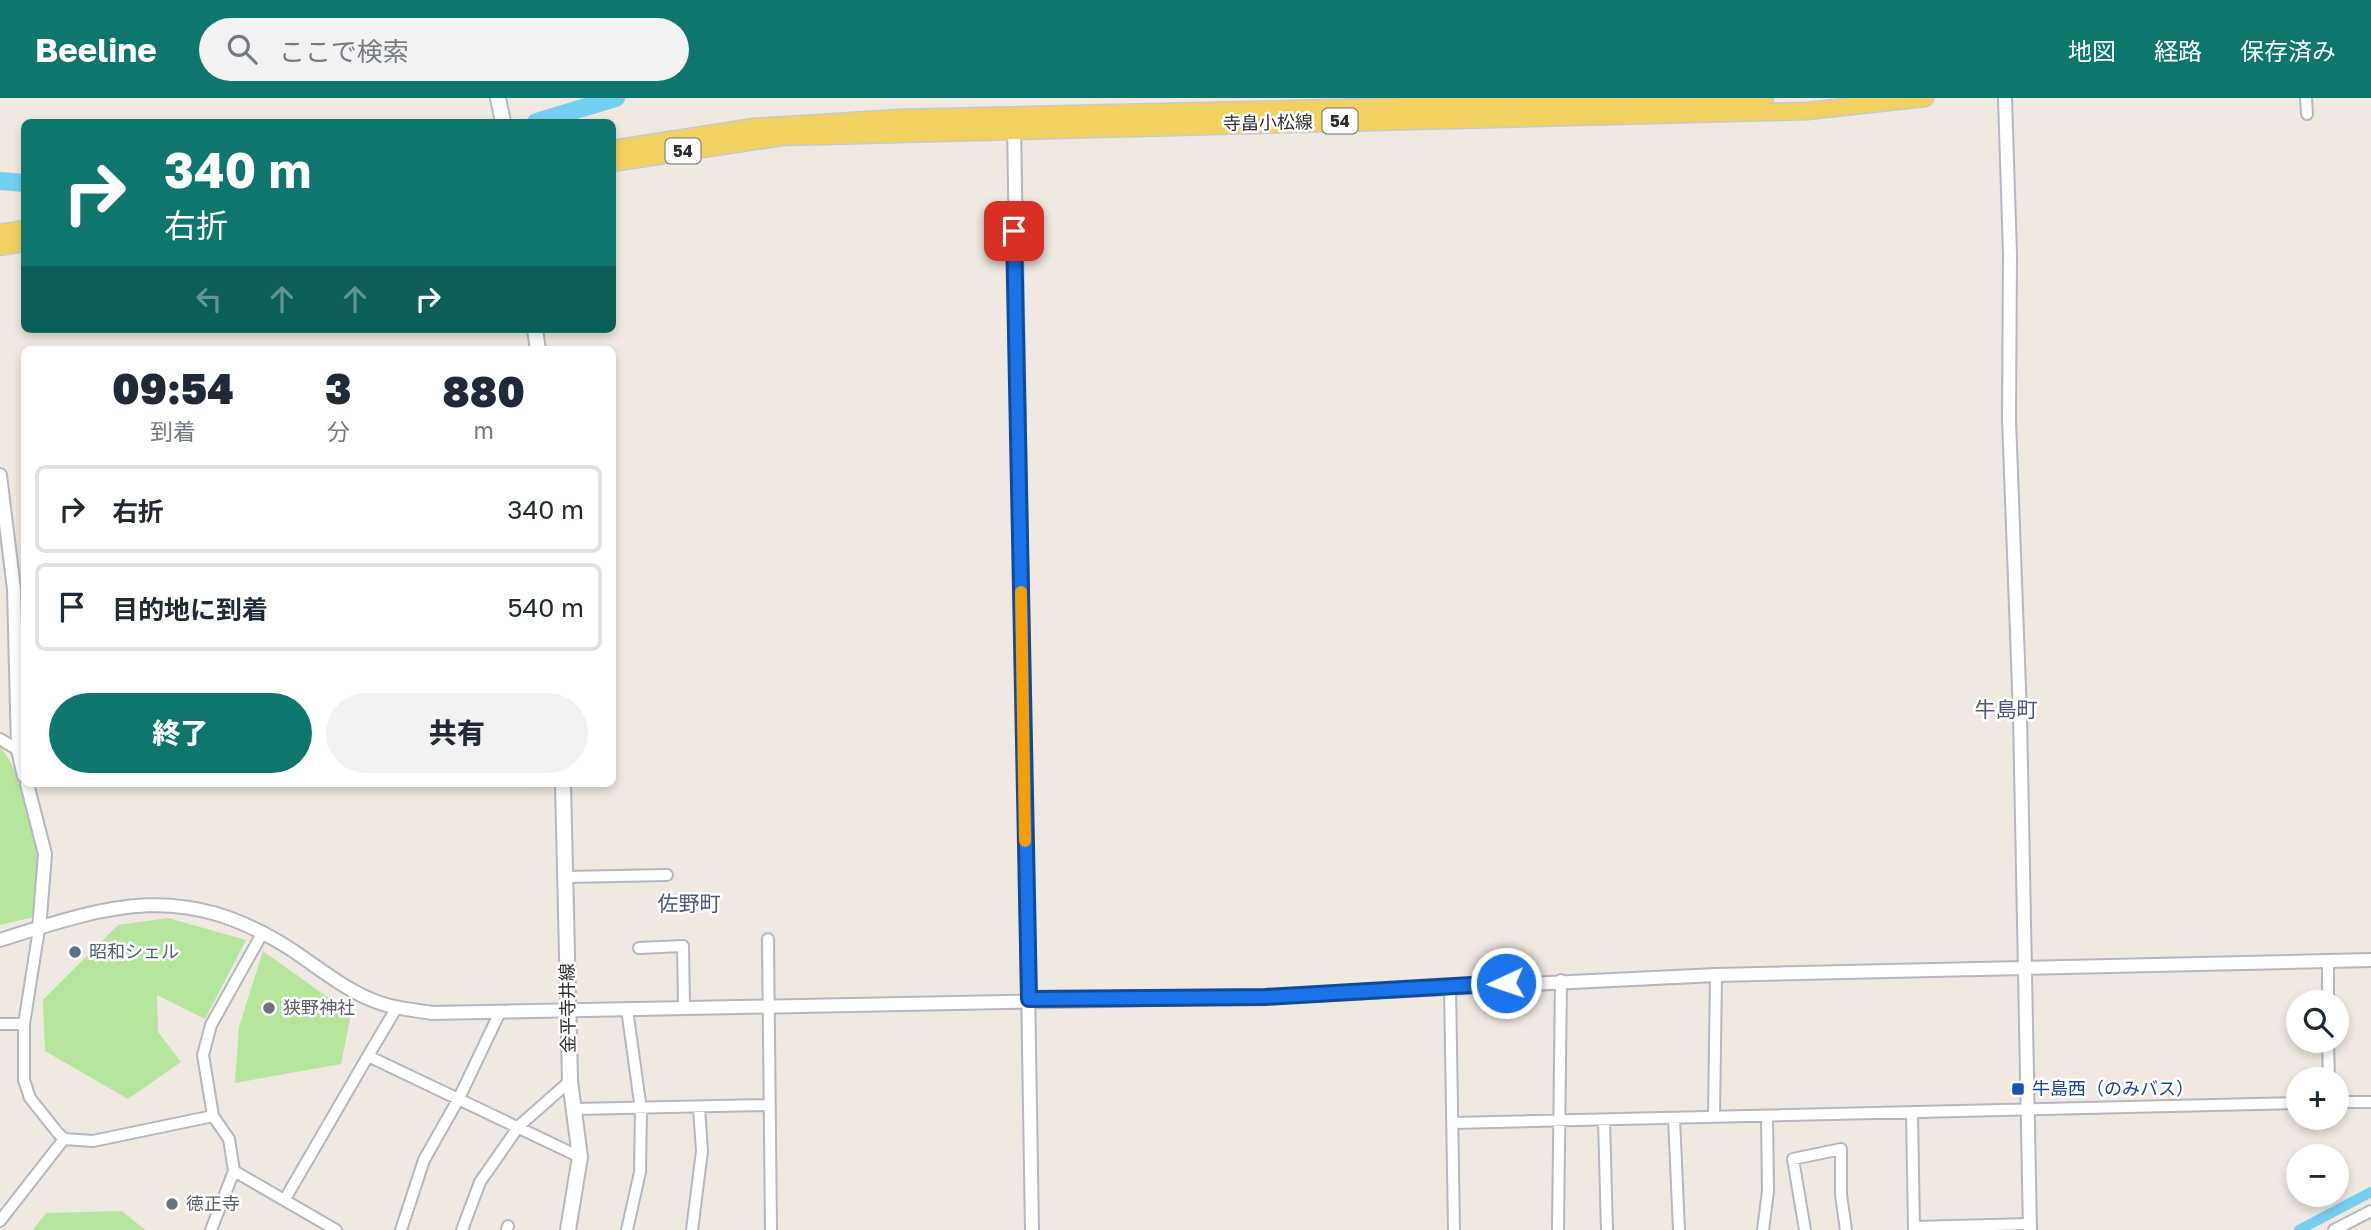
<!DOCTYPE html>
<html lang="ja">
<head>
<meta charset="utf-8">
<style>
  :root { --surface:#fff; --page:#f2f2f3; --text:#1f2937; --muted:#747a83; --line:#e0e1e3; --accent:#0f766e }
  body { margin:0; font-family:"Golos Text","Noto Sans JP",sans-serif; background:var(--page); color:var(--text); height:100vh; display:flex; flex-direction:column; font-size:26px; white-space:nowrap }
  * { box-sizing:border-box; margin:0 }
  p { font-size:23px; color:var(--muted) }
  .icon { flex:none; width:38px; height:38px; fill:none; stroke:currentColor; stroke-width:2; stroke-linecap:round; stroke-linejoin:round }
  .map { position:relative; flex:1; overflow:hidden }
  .side { position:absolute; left:21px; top:248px; width:595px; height:441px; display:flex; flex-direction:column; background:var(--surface); border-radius:10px; box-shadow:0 4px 10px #0003 }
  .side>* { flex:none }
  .banner { position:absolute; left:21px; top:21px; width:595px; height:214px; border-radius:10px; box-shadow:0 4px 10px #0003; background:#0f766e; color:#fff; overflow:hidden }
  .tools { position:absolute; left:2286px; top:892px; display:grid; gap:14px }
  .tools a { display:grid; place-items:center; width:63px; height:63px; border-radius:50%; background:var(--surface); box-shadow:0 4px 10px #0003; font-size:35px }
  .pin { position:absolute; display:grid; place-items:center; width:60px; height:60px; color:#fff; margin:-30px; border-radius:14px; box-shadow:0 4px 10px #0006 }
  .me { position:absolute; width:77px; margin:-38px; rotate:267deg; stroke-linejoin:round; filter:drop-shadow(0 0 5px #0008) }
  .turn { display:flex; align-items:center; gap:24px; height:147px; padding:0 28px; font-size:32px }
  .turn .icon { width:91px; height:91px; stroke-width:2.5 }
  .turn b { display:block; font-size:49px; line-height:60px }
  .lanes { display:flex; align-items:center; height:66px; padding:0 28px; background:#0003; justify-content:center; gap:35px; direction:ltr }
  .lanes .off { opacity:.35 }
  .eta { display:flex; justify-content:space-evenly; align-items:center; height:119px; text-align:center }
  .eta b { font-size:42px; font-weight:800; line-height:49px }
  .primary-button { display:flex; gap:14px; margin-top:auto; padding:14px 28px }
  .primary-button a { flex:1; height:80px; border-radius:42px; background:var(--accent); color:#fff; font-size:28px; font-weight:800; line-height:80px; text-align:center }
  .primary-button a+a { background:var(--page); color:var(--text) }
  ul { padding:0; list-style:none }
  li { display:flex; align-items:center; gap:21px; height:88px; margin:0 14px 10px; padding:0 14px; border:4px solid var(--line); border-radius:10px }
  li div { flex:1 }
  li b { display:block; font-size:26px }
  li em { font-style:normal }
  header { display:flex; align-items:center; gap:42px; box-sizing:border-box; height:98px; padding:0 35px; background:var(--accent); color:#fff }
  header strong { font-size:33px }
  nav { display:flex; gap:38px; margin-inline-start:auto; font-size:24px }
  .search { width:490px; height:63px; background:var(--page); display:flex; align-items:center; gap:18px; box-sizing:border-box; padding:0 24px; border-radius:38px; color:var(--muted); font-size:26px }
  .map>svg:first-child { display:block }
  .green { fill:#b6e59e }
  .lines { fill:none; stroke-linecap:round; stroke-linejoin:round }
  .canal { stroke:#75cff0; stroke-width:10 }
  .river { stroke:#75cff0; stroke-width:18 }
  .minor-casing { stroke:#b4b7c1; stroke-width:14 }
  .tertiary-casing { stroke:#b4b7c1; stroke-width:16 }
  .secondary-casing { stroke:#b4b7c1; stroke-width:18 }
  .primary-casing { stroke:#c9c9c9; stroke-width:19 }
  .minor { stroke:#fff; stroke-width:10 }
  .tertiary { stroke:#fff; stroke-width:12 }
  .secondary { stroke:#fff; stroke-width:14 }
  .primary { stroke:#f2d163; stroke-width:16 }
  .route-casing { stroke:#114b97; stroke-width:18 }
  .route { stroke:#1a73e8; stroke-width:12 }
  .slow { stroke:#f59e0b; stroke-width:12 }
  .service-dot { fill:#5c6f8a; stroke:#fff; stroke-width:2.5 }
  .worship-dot { fill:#6b7280; stroke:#fff; stroke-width:2.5 }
  .transit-dot { fill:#1a4fb4; stroke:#fff; stroke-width:2.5 }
  .labels { text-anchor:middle; stroke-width:5; stroke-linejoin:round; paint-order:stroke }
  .shield { fill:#fff; stroke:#6d6d6d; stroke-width:2 }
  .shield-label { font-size:16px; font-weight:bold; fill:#2e2e2e }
  .street-label { font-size:18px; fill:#2e2e2e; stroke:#fff }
  .service-label { font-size:18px; fill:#4e5e75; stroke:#fff; text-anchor:start }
  .worship-label { font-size:18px; fill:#5b616d; stroke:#fff; text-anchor:start }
  .transit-label { font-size:18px; fill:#164399; stroke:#fff; text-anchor:start }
  .quarter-label { font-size:21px; fill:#4d5680; stroke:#fff }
</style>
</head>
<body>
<header>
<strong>Beeline</strong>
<div class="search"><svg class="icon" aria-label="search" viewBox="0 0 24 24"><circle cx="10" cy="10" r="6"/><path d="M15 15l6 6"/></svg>ここで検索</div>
<nav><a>地図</a><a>経路</a><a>保存済み</a></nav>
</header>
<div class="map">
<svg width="2371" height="1132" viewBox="0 0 2371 1132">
  <rect width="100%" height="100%" fill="#efe9e1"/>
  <!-- green -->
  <path class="green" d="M0,649C18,666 38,739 39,764C39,782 33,801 34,819L0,827Z
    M168,820L246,842L205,921L157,897L158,934L181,964L128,1001L45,953L43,902L118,827Z
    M263,853L351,916L341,966L235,985L239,929Z
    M122,1113L145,1132H33L46,1115Z"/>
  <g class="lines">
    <!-- canal -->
    <path class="canal" d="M2299,1132L2371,1094"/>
    <!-- river -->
    <path class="river" d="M536,24L616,0
      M0,83L24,85"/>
    <!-- minor casing -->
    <g class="minor-casing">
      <path id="minor" d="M2306,0L2307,16
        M0,641L18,652
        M566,779L667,777
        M39,831L24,926V982L30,1000L58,1035L64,1041L93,1043L213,1018
        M768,841L771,1132
        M639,850L683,848L684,909
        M2328,863V905
        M1450,888L1454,1132
        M397,909L368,958L580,1059
        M627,911L641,1012L640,1074L627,1132
        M0,926H24
        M2328,943L2329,982
        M2336,1004H2371
        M576,1011L769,1007
        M1912,1014L1914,1132
        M1714,1019L1716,877
        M1674,1020L1679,1132
        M1604,1022L1607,1132
        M1453,1025L2298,1005
        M234,1073L336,1132
        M285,1101L368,958
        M0,1123L64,1041
        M1915,1129L2029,1126
        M211,1132L234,1073L229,1041L213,1018L203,957L211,927L263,834
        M401,1132L424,1062L459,1000L500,914
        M462,1132L480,1084L519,1028L570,983
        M507,1132L508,1128
        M692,1132L702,1053L699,1010
        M1558,1132L1561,882
        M1763,1132L1768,1093L1767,1018
        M1805,1132L1793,1061L1841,1051V1097L1846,1132
        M2334,1132L2371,1113"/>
    </g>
    <!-- tertiary casing -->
    <g class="tertiary-casing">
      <path id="tertiary" d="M2005,0L2010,156L2009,321L2020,617L2030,1132
        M1014,26L1032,1132
        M0,377L14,491L18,652L24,678
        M27,686L45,756L39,831
        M0,842C113,806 182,783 289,850C318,869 347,894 380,905C397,911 415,912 432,915L1265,899L1716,877L2371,862"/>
    </g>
    <!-- secondary casing -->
    <g class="secondary-casing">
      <path id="secondary" d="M498,0L503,24
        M535,231L538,252
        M563,686L570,983L580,1059L568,1132"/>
    </g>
    <!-- primary casing -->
    <g class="primary-casing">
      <path id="primary" d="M612,51L754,29L899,20L1765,0
        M612,65L782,39L1807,13L1925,0
        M0,135L24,131
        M0,149L24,145"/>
    </g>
    <!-- minor -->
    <use href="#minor" class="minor"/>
    <!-- tertiary -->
    <use href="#tertiary" class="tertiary"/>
    <!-- secondary -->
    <use href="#secondary" class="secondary"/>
    <!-- primary -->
    <use href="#primary" class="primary"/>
  </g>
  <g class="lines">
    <!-- route casing -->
    <g class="route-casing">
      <path id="route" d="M1014,133L1029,901L1265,899L1506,885"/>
    </g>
    <!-- route -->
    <use href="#route" class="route"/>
    <!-- slow -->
    <path class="slow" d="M1021,494L1025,743"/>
  </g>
  <!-- markers -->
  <circle class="service-dot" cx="75" cy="854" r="7"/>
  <g class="worship-dot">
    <circle cx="269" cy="910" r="7"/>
    <circle cx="172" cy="1106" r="7"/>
  </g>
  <rect class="transit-dot" x="2011" y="984" width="14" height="14" rx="3.5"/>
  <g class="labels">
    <!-- shield labels -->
    <g class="shield">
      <rect x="1322.5" y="10.5" width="35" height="25" rx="5"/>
      <rect x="665.5" y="40.5" width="35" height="25" rx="5"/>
    </g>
    <g class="shield-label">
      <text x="1340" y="29">54</text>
      <text x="683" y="59">54</text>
    </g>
    <!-- street labels -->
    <g class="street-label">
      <text transform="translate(1268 25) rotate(-1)" y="6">寺畠小松線</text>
      <text transform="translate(568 910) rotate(-91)" y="6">金平寺井線</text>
    </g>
    <!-- service labels -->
    <g class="service-label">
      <text x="89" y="860">昭和シェル</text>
    </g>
    <!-- worship labels -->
    <g class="worship-label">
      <text x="283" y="916">狭野神社</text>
      <text x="186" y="1112">徳正寺</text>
    </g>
    <!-- transit labels -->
    <g class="transit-label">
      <text x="2032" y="997">牛島西（のみバス）</text>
    </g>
    <!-- quarter labels -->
    <g class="quarter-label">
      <text x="2006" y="619">牛島町</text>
      <text x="689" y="813">佐野町</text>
    </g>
  </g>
</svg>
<div class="tools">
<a><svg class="icon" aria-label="search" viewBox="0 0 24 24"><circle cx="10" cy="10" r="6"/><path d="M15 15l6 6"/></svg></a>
<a>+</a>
<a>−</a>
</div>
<div class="pin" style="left:1014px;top:133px;background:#d93025"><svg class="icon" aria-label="arrive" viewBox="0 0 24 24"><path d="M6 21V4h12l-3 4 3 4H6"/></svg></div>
<svg class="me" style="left:1506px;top:885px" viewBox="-20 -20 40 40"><circle r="17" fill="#1a73e8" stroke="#fff" stroke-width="3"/><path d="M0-11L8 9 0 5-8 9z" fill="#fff"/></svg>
<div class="banner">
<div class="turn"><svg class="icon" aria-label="right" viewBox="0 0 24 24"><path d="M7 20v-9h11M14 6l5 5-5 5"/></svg><div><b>340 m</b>右折</div></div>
<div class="lanes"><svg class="icon off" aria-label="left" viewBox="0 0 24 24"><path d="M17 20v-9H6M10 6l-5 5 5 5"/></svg><svg class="icon off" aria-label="ahead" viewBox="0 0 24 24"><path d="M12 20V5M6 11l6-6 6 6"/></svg><svg class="icon off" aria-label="ahead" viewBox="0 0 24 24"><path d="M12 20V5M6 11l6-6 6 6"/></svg><svg class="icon" aria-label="right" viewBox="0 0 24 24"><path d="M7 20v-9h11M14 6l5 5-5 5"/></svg></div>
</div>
<section class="side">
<div class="eta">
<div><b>09:54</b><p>到着</p></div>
<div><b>3</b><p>分</p></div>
<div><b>880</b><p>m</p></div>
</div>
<ul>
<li><svg class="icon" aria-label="right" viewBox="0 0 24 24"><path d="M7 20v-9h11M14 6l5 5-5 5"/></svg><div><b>右折</b></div><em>340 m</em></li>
<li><svg class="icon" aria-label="arrive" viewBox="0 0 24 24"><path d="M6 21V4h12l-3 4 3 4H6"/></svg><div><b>目的地に到着</b></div><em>540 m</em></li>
</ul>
<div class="primary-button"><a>終了</a><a>共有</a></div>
</section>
</div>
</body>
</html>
